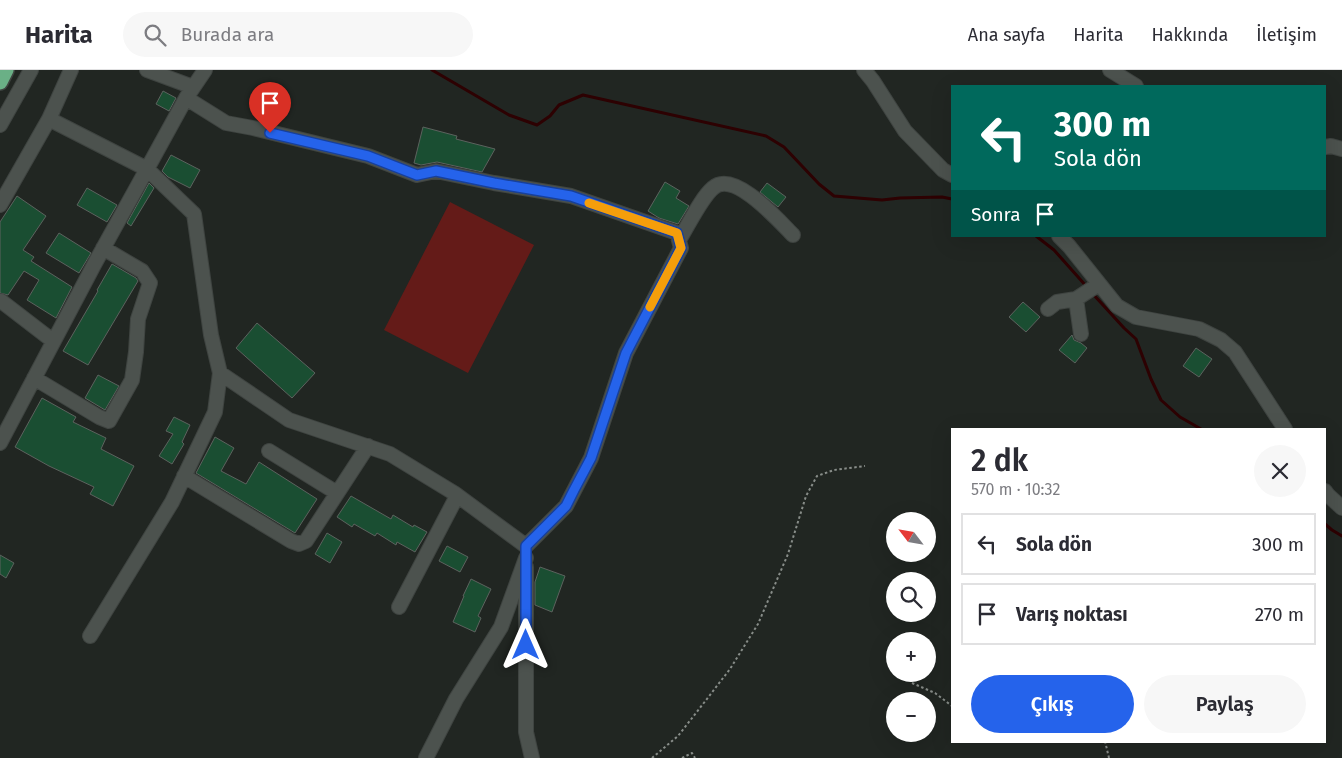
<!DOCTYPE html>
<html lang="tr">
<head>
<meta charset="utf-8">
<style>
  :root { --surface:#fff; --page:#f7f7f7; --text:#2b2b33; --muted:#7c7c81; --line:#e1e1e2; --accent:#2563eb }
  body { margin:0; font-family:"Fira Sans",sans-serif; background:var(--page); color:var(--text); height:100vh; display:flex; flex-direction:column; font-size:19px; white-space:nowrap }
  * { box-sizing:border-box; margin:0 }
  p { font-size:16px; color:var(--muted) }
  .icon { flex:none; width:28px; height:28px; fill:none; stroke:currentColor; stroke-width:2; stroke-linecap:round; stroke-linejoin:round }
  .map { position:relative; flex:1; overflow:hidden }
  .side { position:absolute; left:951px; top:358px; width:375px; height:315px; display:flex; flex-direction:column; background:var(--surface); border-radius:0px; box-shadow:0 5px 20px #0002 }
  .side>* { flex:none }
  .hud { position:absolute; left:951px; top:15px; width:375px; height:152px; border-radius:0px; box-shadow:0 5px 20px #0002; background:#00695c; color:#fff; overflow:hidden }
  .needle { width:32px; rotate:301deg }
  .tools { position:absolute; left:886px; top:442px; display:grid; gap:10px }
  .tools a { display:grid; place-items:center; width:50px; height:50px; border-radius:50%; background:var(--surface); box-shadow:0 5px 20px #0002; font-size:25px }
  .pin { position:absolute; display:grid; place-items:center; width:42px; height:42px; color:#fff; margin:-51px -21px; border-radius:50% 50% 50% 0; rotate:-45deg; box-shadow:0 0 5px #0007 }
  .pin .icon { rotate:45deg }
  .me { position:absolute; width:55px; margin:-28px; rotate:0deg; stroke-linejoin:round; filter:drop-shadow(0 0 4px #0008) }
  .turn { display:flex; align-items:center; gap:18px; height:105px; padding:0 20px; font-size:22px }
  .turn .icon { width:65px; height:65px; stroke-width:2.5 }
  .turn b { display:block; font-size:35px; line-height:42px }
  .then { display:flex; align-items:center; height:48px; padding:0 20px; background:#0003; gap:10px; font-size:19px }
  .round { display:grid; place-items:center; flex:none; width:52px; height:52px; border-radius:26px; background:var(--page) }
  .summary { display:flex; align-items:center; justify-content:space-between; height:85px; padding:0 20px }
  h1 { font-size:30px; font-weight:600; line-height:38px }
  .primary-button { display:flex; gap:10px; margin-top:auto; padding:10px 20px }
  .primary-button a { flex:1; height:58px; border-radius:30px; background:var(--accent); color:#fff; font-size:20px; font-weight:600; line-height:58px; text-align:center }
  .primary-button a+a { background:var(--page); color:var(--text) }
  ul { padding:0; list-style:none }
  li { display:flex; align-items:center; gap:15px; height:62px; margin:0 10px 8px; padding:0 10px; border:2px solid var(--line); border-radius:0px }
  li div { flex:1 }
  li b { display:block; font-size:19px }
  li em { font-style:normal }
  header { display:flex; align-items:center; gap:30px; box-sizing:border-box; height:70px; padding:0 25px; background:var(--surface); border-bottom:1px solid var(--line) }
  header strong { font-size:24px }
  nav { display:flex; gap:28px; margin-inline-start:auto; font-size:18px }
  .search { width:350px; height:45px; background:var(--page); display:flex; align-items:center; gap:12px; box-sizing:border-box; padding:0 18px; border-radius:28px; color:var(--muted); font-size:19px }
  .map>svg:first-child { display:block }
  .green { fill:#641b18 }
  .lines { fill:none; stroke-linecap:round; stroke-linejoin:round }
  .stream { stroke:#2d0102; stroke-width:3 }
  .building { fill:#1a4e32; stroke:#5c625e }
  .minor-casing { stroke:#3f4441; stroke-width:16 }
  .highway-casing { stroke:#3f4441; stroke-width:18 }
  .path { stroke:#888d89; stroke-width:2; stroke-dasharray:2.5 2.5; stroke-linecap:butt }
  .minor { stroke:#4c524e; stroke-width:14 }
  .highway { stroke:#6ab086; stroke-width:15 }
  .route-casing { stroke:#184099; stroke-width:12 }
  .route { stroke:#2563eb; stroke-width:9 }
  .slow { stroke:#f59e0b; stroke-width:9 }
</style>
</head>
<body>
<header>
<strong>Harita</strong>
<div class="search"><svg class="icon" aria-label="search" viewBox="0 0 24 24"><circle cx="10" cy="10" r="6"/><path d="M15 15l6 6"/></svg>Burada ara</div>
<nav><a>Ana sayfa</a><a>Harita</a><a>Hakkında</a><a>İletişim</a></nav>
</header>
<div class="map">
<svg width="1342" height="688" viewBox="0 0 1342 688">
  <rect width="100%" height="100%" fill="#212622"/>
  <!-- green -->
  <path class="green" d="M450,132L534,175L468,303L384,260Z"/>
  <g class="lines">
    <!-- stream -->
    <path class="stream" d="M432,0L509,45L537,55L550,46L559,35L583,25L766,66L784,77L819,114L834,126L882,130L900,128L942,127L952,129
      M1036,166L1054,180L1087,217
      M1092,223L1124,258L1136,269L1151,309L1161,330L1180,347L1201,359
      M1325,454L1332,460L1342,466"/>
  </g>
  <!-- building -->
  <path class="building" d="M163,21L176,28L169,41L156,34Z
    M423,57L457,66L456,69L495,79L482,102L437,92L421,95L414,93Z
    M171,85L200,100L190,118L168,107L162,101Z
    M665,112L680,121L676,128L689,136L678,154L659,148L648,141Z
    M149,113L154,118L131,156L127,153Z
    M767,113L786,127L778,137L760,122Z
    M87,118L117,135L107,152L77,135Z
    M17,126L46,146L23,180L34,187L31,191L72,217L56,248L27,230L39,210L24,201L8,225L0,223V152Z
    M59,163L91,183L79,203L46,183Z
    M112,194L136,208L138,211L88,295L63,281L98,221L97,220Z
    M1023,232L1040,247L1026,262L1009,247Z
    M257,253L315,303L292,328L236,278Z
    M1072,265L1074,270L1081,273L1087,278L1075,293L1059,280Z
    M1196,278L1212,289L1199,307L1183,296Z
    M98,305L119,316L105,340L85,328Z
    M42,328L76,347L73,352L106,368L101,379L134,396L113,436L90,424L94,417L49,396L15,377Z
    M174,347L190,355L182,372L184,374L172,394L159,386L173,364L166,361Z
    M215,367L234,378L221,401L246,414L259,392L317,429L295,463L196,403Z
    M351,426L391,449L393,445L413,457L414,455L427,462L415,482L397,472L396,475L377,463L375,466L354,454L352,457L337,447Z
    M327,463L342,472L330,493L315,484Z
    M447,476L468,487L460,502L439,491Z
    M0,485L14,493L6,508L0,504Z
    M540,497L565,506L552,542L535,535V512Z
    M471,509L491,519L478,546L481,548L475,562L453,552L464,526H463Z"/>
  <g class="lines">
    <!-- minor casing -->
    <g class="minor-casing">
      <path id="minor" d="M147,0L193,17
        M864,0L873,11L905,61L943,100L952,105
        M1110,0L1136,16
        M49,49L147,99L186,28L205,0
        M0,55L31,0
        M1325,77L1331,76L1342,79
        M0,135L49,49L71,0
        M1059,166L1069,176L1117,236L1136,247L1199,259L1221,270L1235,282L1285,359
        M679,170C688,156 701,128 713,118C734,99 779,151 793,165
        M1076,229L1081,264
        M1,231L53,271
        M1048,239L1057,232L1076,229L1099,214
        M34,308L99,347L109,351L132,310L136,282L138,249L150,213L142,201L103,178
        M0,373L95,193L147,99L194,144L211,265L220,303L289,350L390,384L454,423L526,476L566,436L591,388L626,283L681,178L677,163L571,126L494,113L436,101L417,105L368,86L253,58L226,53L186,28
        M269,381L337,423
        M184,406L291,471L299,474L306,471L368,376
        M1325,421L1328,425L1342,438
        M526,497V662L532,688
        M399,537L457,426
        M90,566L172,432L215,342L220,303
        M426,688L456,629L501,557L526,488"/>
    </g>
    <!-- highway casing -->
    <g class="highway-casing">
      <path id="highway" d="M0,12L6,0"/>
    </g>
    <!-- path -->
    <path class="path" d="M912,613L935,623L952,636
      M1105,671L1109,688
      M652,688L678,666L703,634L730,599L758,554L788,484L806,426L817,406L834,400L865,396
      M682,688L692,683L695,688"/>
    <!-- minor -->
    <use href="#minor" class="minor"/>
    <!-- highway -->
    <use href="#highway" class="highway"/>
  </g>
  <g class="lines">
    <!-- route casing -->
    <g class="route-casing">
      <path id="route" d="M270,63L368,86L417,105L436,101L494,113L571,126L677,163L681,178L626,283L591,388L574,420L566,436L526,476V575"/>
    </g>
    <!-- route -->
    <use href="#route" class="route"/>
    <!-- slow -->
    <path class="slow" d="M589,133L677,163L681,178L650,237"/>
  </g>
</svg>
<div class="tools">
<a><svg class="needle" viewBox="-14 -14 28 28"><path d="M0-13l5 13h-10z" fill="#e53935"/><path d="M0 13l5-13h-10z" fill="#7c7c81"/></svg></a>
<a><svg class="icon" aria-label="search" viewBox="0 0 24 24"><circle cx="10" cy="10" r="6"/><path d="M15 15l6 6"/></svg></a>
<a>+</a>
<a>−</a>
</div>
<div class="pin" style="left:270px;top:63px;background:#d93025"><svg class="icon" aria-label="arrive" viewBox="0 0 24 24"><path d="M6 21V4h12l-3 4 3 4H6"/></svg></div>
<svg class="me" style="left:526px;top:575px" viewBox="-20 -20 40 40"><path d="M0-17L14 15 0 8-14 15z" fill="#2563eb" stroke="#fff" stroke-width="4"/></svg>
<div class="hud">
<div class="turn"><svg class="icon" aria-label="left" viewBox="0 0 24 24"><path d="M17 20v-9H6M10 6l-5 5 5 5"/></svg><div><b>300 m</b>Sola dön</div></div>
<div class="then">Sonra<svg class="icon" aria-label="arrive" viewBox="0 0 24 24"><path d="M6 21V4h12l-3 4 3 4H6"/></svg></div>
</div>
<section class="side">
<div class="summary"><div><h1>2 dk</h1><p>570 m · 10:32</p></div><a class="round"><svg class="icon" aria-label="close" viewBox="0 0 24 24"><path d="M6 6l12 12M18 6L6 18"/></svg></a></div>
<ul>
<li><svg class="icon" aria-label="left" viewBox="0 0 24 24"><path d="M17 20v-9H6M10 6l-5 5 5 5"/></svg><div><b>Sola dön</b></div><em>300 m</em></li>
<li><svg class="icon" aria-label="arrive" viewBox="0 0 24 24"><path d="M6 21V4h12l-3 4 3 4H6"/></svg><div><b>Varış noktası</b></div><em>270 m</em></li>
</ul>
<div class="primary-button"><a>Çıkış</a><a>Paylaş</a></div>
</section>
</div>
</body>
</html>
